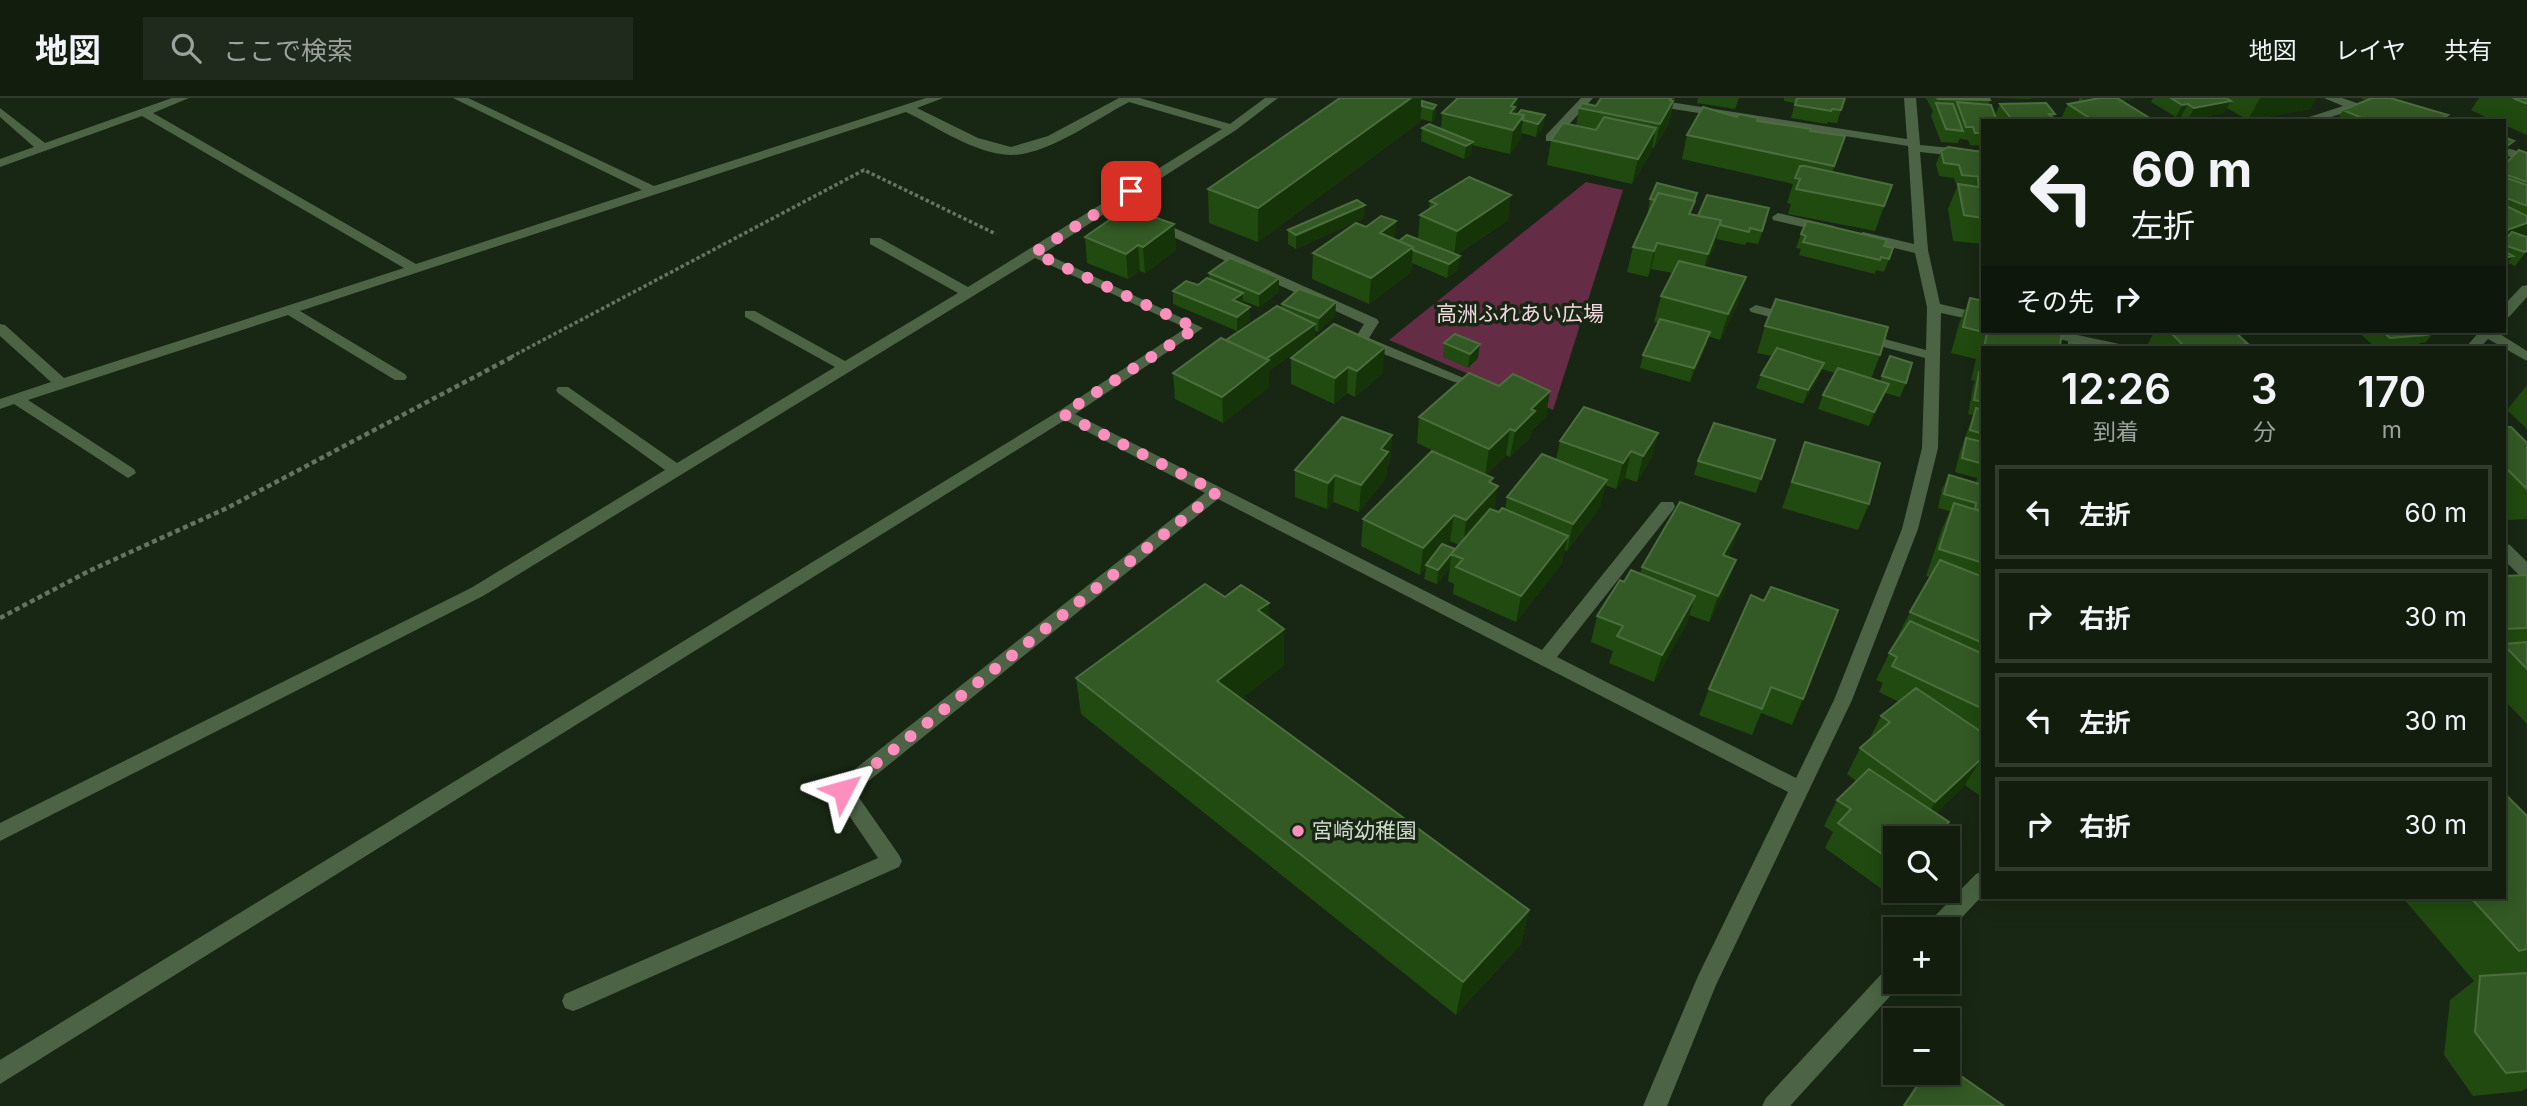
<!DOCTYPE html>
<html lang="ja">
<head>
<meta charset="utf-8">
<style>
  :root { --surface:#121d0e; --page:#1f2a1c; --text:#f1f3f6; --muted:#9ca29e; --line:#313b2e }
  body { margin:0; font-family:Inter,"Noto Sans JP",sans-serif; background:var(--page); color:var(--text); height:100vh; display:flex; flex-direction:column; font-size:26px; white-space:nowrap }
  * { box-sizing:border-box; margin:0 }
  p { font-size:23px; color:var(--muted) }
  .icon { flex:none; width:38px; height:38px; fill:none; stroke:currentColor; stroke-width:2; stroke-linecap:round; stroke-linejoin:round }
  .map { position:relative; flex:1; overflow:hidden }
  .sheet { position:absolute; left:1981px; top:248px; width:525px; height:553px; display:flex; flex-direction:column; background:var(--surface); border-radius:0px; box-shadow:0 4px 18px #0003,0 0 0 2px var(--line) }
  .sheet>* { flex:none }
  .banner { position:absolute; left:1981px; top:21px; width:525px; height:214px; border-radius:0px; box-shadow:0 4px 18px #0003,0 0 0 2px var(--line); background:#121d0e; color:var(--text); overflow:hidden }
  .fabs { position:absolute; left:1883px; top:728px; display:grid; gap:14px }
  .fabs a { display:grid; place-items:center; width:77px; height:77px; border-radius:0px; background:var(--surface); box-shadow:0 4px 18px #0003,0 0 0 2px var(--line); font-size:35px }
  .pin { position:absolute; display:grid; place-items:center; width:60px; height:60px; color:#fff; margin:-30px; border-radius:14px; box-shadow:0 4px 10px #0006 }
  .me { position:absolute; width:77px; margin:-38px; rotate:51deg; stroke-linejoin:round; filter:drop-shadow(0 0 5px #0008) }
  .turn { display:flex; align-items:center; gap:24px; height:147px; padding:0 35px; font-size:32px }
  .turn .icon { width:91px; height:91px; stroke-width:2.5 }
  .turn b { display:block; font-size:49px; line-height:60px }
  .then { display:flex; align-items:center; height:66px; padding:0 35px; background:#0003; gap:14px; font-size:26px }
  .eta { display:flex; justify-content:space-evenly; align-items:center; height:119px; text-align:center }
  .eta b { font-size:42px; font-weight:600; line-height:49px }
  ul { padding:0; list-style:none }
  li { display:flex; align-items:center; gap:21px; height:94px; margin:0 14px 10px; padding:0 21px; border:4px solid var(--line); border-radius:0px }
  li div { flex:1 }
  li b { display:block; font-size:26px }
  li em { font-style:normal }
  header { display:flex; align-items:center; gap:42px; box-sizing:border-box; height:98px; padding:0 35px; background:var(--surface); border-bottom:2px solid var(--line) }
  header strong { font-size:33px }
  nav { display:flex; gap:38px; margin-inline-start:auto; font-size:24px }
  .search { width:490px; height:63px; background:var(--page); display:flex; align-items:center; gap:18px; box-sizing:border-box; padding:0 24px; border-radius:0px; color:var(--muted); font-size:26px }
  .map>svg:first-child { display:block }
  .green { fill:#652c45 }
  .lines { fill:none; stroke-linecap:round; stroke-linejoin:round }
  .path-far1 { stroke:#667362; stroke-width:3.5; stroke-dasharray:3.5 2.5; stroke-linecap:butt }
  .path { stroke:#667362; stroke-width:4.5; stroke-dasharray:5 3.5; stroke-linecap:butt }
  .minor { fill:#4c6445; fill-rule:evenodd }
  .wall { fill:#204a0f; fill-rule:evenodd }
  .shaded-wall { fill:#153508 }
  .building { fill:#335924; stroke:#4c6e3e; stroke-width:2 }
  .route { stroke:#fe8ebd; stroke-width:12; stroke-dasharray:0 21.6 }
  .poi-dot { fill:#fe8ebd; stroke:#182713; stroke-width:2.5 }
  .labels { text-anchor:middle; stroke-width:7; stroke-linejoin:round; paint-order:stroke }
  .park-label { font-size:21px; fill:#f3d9e2; stroke:#182713 }
  .poi-label { font-size:21px; fill:#d0dacd; stroke:#182713; text-anchor:start }
</style>
</head>
<body>
<header>
<strong>地図</strong>
<div class="search"><svg class="icon" aria-label="search" viewBox="0 0 24 24"><circle cx="10" cy="10" r="6"/><path d="M15 15l6 6"/></svg>ここで検索</div>
<nav><a>地図</a><a>レイヤ</a><a>共有</a></nav>
</header>
<div class="map">
<svg width="2527" height="1008" viewBox="0 0 2527 1008">
  <rect width="100%" height="100%" fill="#182713"/>
  <!-- green -->
  <path class="green" d="M1586,84L1623,92L1553,312L1389,242Z"/>
  <g class="lines">
    <!-- path-far1 -->
    <path class="path-far1" d="M511,259L864,72L996,136"/>
    <!-- path -->
    <path class="path" d="M0,520L89,473L227,410L514,258"/>
    <!-- minor -->
    <path class="minor" d="M172,0H189L153,15L416,166L642,92L453,0H468L654,88L926,0H943L917,10L978,40L1011,49L1048,38L1119,0H1140L1230,26L1265,0H1278L1236,32L1121,106L1377,221L1379,224L1369,240L1466,281L1464,284H1454L1356,245L1354,242L1364,226L1112,111L1044,155L1203,230L1075,316L1542,552L1661,404H1673L1675,408L1673,412L1557,559L1796,680L1834,602L1902,431L1922,350L1925,260L1857,242L1855,239L1862,235L1926,252L1927,209L1915,155L1858,141L1856,138L1863,134L1914,146L1908,48L1622,3L1616,0H1644L1907,41L1904,0H1916L1920,47L1983,53V61L1920,54L1928,152L1940,206L1983,216V224L1941,215L1938,350L1918,431L1852,602L1716,887L1667,1008H1643L1698,878L1788,694L1218,401L855,694L899,757L902,763L899,769L581,910L573,913L565,910L562,903L565,896L878,760L836,698L833,692L836,686L1205,395L1065,322L0,986V962L1059,313L1186,230L1035,160L483,498L0,743V725L471,490L665,372L558,295L556,292L558,289H568L677,365L835,269L745,219V213H755L845,263L958,195L870,146V140H880L968,189L1222,31L1129,4C1096,21 1048,57 1011,57C975,56 937,29 906,14L300,213L405,276L407,279L405,282H395L288,217L28,302L134,371L136,375L128,380L14,306L0,311V301L51,284L0,238V226L5,227L64,280L404,170L142,18L0,69V61L34,49L0,19V10L45,45Z
      M1581,0H1593L1554,43H1546V37Z
      M2324,0H2342L2410,23H2391L2355,12L2317,23H2297L2343,8Z
      M2504,49L2527,56V64L2504,57Z
      M1778,115L1834,128L1835,131L1829,135L1773,122L1772,119Z
      M2527,187V199L2509,219L2504,220V207L2522,188Z
      M1756,207L1799,218L1801,221L1794,225L1751,214L1749,211Z
      M2034,233H2059L2124,247L2126,250H2100L2036,236Z
      M2480,233H2495L2527,253V263L2488,241L2480,250H2465Z
      M2504,445L2510,447L2527,464V481L2521,479L2504,462Z
      M1983,773V797L1948,834V831H1926L1929,824L1976,776Z
      M1895,867V884H1903L1790,1008H1762L1766,1000L1887,870Z"/>
  </g>
  <!-- wall -->
  <path class="wall" d="M1455,0H1518L1516,16L1545,17L1543,29L1536,39L1521,35L1520,42L1510,56L1472,47L1471,57L1464,61L1421,43L1422,30L1441,31L1442,15L1455,3Z
    M1601,0H1675L1668,27L1654,50L1652,49L1651,54L1632,86L1547,67L1551,42L1576,28L1579,10L1596,8Z
    M1698,0H1739L1735,11L1697,5Z
    M1784,0H1845L1837,25L1828,24L1827,26L1791,20L1795,5L1784,3Z
    M1926,0H1989L1990,2L1988,7L1995,17L2000,6L2055,16L2053,21L2059,23H1998L1997,21L1983,23V48L1970,47L1968,42L1961,41L1960,40L1958,45L1941,44L1931,18L1933,13Z
    M1996,0H2032L2031,1Z
    M2079,0H2134L2133,1L2121,3L2151,23H2068L2062,19L2068,6L2079,4Z
    M2153,0H2316L2310,11L2248,22L2227,10L2224,15L2188,22L2181,18L2176,19L2151,4Z
    M2360,0H2408L2398,2L2448,17L2445,23H2337L2343,12L2366,2Z
    M2479,0H2527V37L2504,27V23H2494L2471,12Z
    M1422,3L1436,7L1435,20L1432,24L1421,21L1420,24L1258,144L1209,125L1208,91Z
    M1737,19L1810,33L1845,38L1833,74L1892,87L1875,133L1788,116L1791,106L1787,105L1793,86L1682,61L1687,37Z
    M1941,53L1983,54V146L1953,143L1948,111L1957,89L1954,80L1939,78L1936,66Z
    M2527,55V135L2522,137L2527,153L2515,168L2508,165L2504,170V67Z
    M1697,95L1691,116L1766,124L1758,146L1747,144L1745,147L1716,141L1706,169L1738,205L1720,242L1708,238L1706,248L1690,284L1640,270L1643,257L1658,225L1654,224L1661,198L1673,175L1651,171L1648,179L1627,174L1633,149L1649,115L1648,114L1650,101Z
    M1430,103L1508,122L1456,157L1458,172L1447,180L1412,165L1411,174L1369,206L1312,181L1313,155L1394,141L1399,143L1418,141L1420,117L1429,111Z
    M1134,117L1174,126L1176,152L1145,175L1140,173L1128,181L1087,165L1085,139Z
    M1364,120L1296,151L1288,146V132Z
    M1801,136L1885,148L1893,150L1884,174L1876,172L1875,176L1799,157L1801,151L1796,150Z
    M1209,175L1279,194L1259,209L1243,203V206L1250,222L1237,233L1173,206V193L1198,187L1209,181Z
    M1970,200L2060,248L2059,250H1983V547L1979,554L1983,556V700L1965,687L1936,715L1895,740V791L1890,797L1825,750L1833,734L1824,728L1837,702L1856,683L1847,676L1860,650L1869,642L1881,618L1899,604L1879,594L1883,585L1876,582L1910,514L1930,479L1926,478L1942,431L1950,413L1938,410L1942,391L1949,377L1976,385L1977,380L1955,374L1960,354L1973,317L1968,316L1973,288L1975,283L1971,282L1976,261L1951,255L1959,226Z
    M1336,204L1335,218L1318,234L1315,233V240L1269,273V289L1223,325L1175,301L1173,275L1282,210V206Z
    M1765,228L1880,257L1871,281L1880,284L1890,258L1906,285L1900,299L1885,295L1869,328L1818,311L1823,297L1835,275L1822,271L1819,278L1803,306L1756,290L1761,277L1772,258L1757,255Z
    M2155,233H2234L2248,246L2245,250H2147L2146,249Z
    M2357,233H2435L2426,244L2420,245L2416,250H2376Z
    M1444,245L1478,260L1468,270L1443,259Z
    M1291,260L1383,275L1355,299L1347,295L1334,306L1291,286Z
    M2527,287V331L2507,312Z
    M1419,319H1546L1532,332L1530,340L1510,359L1506,357L1486,377L1493,386L1494,412L1499,414L1505,412L1507,399L1556,362L1560,343L1658,335L1651,361L1637,384L1625,380L1616,391L1605,387L1600,409L1567,453L1564,452L1562,465L1516,524L1453,496L1454,486L1448,483L1450,469L1437,486L1424,481L1426,470L1420,477L1361,448L1363,421L1449,360L1417,345ZM1450,443L1459,447L1454,453L1446,447Z
    M2504,329L2527,345V421L2508,422L2504,418Z
    M1392,337L1390,364L1387,368L1386,380L1359,414L1333,404L1327,411L1295,399V372Z
    M1775,342L1756,395L1694,377L1698,363Z
    M1805,344L1869,406L1858,432L1782,410Z
    M1740,426L1731,452L1728,459L1727,489L1709,524L1689,517L1687,525L1654,584L1609,565L1613,553L1591,544L1597,518L1624,484L1640,476L1642,469Z
    M2527,477V626L2504,602V478Z
    M1751,497L1803,601L1792,627L1761,615L1752,637L1699,617L1709,591Z
    M1225,499L1269,505V520L1284,567L1241,601L1529,812L1521,846L1456,917L1081,616L1076,580Z
    M2527,718V990L2522,993L2473,998L2444,957L2450,902L2474,883L2403,800H2504Z
    M1924,975H1948L2004,1008H1902Z"/>
  <!-- shaded-wall -->
  <path class="shaded-wall" d="M1411,0H1423L1420,24L1258,144V110Z
    M1517,0H1518L1515,22L1507,32L1511,8Z
    M1672,0H1674L1673,4V3L1668,27L1654,50L1660,26Z
    M2083,0H2134L2133,1L2079,9Z
    M2260,0H2316L2310,11L2248,22Z
    M2384,0H2408L2379,7Z
    M2231,3L2224,15L2188,22L2194,10Z
    M2188,6L2181,18L2176,19L2182,7Z
    M1436,7L1435,20L1432,24L1433,11Z
    M1524,17L1520,42L1510,56L1513,32Z
    M1545,17L1543,29L1536,39L1538,26Z
    M1656,30L1651,54L1632,86L1638,61Z
    M1845,38L1837,62L1826,93L1834,68Z
    M2514,43L2504,58V50Z
    M1473,44L1471,57L1464,61L1466,48Z
    M1511,97L1508,122L1454,158L1457,133Z
    M1365,107L1364,120L1296,151V137Z
    M1721,122L1715,148L1701,182L1708,156Z
    M1396,123L1394,149L1380,135Z
    M2527,125V136L2504,143V133Z
    M1174,126L1176,152L1145,175L1143,149Z
    M1657,145L1651,171L1648,179L1654,153Z
    M1138,147L1140,173L1128,181L1126,156Z
    M1413,149L1411,174L1369,206L1371,180Z
    M1460,158L1458,172L1447,180L1449,166Z
    M2513,158L2504,170V160Z
    M1746,179L1738,205L1720,242L1728,216Z
    M1279,180V194L1259,209V196Z
    M1243,195V208L1233,202Z
    M1336,204L1335,218L1318,234L1319,220Z
    M1250,209V222L1237,233V219Z
    M1315,226V240L1269,273V289L1223,325L1222,299L1265,262Z
    M1710,234L1706,248L1690,284L1694,270Z
    M1480,246L1478,260L1468,270L1470,256Z
    M1385,249L1383,275L1355,299L1357,273Z
    M1824,265L1819,278L1803,306L1808,292Z
    M1348,269L1347,295L1334,306L1335,280Z
    M1889,286L1883,300L1869,328L1874,314Z
    M1550,293L1546,319L1532,332L1530,340L1510,359L1515,333L1531,311Z
    M1510,331L1506,357L1485,378L1489,351Z
    M1658,335L1651,361L1637,384L1643,358Z
    M1392,337L1390,364L1387,368L1386,380L1359,414L1361,387L1381,351Z
    M1631,353L1625,380L1616,391L1623,365Z
    M1335,377L1333,404L1327,411L1328,385Z
    M1493,380L1491,395L1498,388L1494,415L1463,449L1466,422L1489,384Z
    M1607,382L1600,409L1567,453L1573,426Z
    M1454,417L1450,443L1428,468L1426,467V470L1420,477L1423,450Z
    M1740,426L1731,452L1714,484L1723,457Z
    M1568,438L1562,465L1516,524L1521,498Z
    M1455,451L1451,456L1450,469L1437,486L1438,472Z
    M1736,462L1727,489L1709,524L1718,498Z
    M1695,498L1687,525L1654,584L1662,557Z
    M1269,505V541L1258,512Z
    M1284,531V567L1218,620L1217,583Z
    M1981,661L1965,687L1920,730L1935,704Z
    M1949,724L1939,740H1934Z
    M1529,812L1521,846L1456,917L1463,884Z"/>
  <!-- building -->
  <path class="building" d="M1340,0H1411L1258,110L1208,91Z
    M1458,0H1517L1511,8L1515,9L1510,15L1524,17L1513,32L1442,15Z
    M1601,0H1672L1670,2L1673,3L1660,26L1579,10L1582,5L1596,8Z
    M1797,0H1845L1841,12L1832,11L1831,13L1795,7Z
    M1937,0H1989L1990,2L1938,1Z
    M2100,0H2117L2151,21L2144,23H2094L2068,6Z
    M2171,0H2226L2231,3L2194,10L2188,6L2182,7Z
    M2372,0H2390L2448,17L2437,23H2369L2343,12Z
    M2513,0H2527V6Z
    M1422,3L1436,7L1433,11L1422,8Z
    M1957,4L1991,7L1997,23H1983V35H1975L1973,29H1966Z
    M1936,5L1953,6L1963,33L1946,31Z
    M2046,5L2055,16H2049L2054,22L2059,23H2013L2000,6Z
    M1703,9L1737,19L1739,16L1758,20L1757,23L1811,31L1810,33L1845,38L1834,68L1687,37Z
    M1521,12L1545,17L1538,26L1523,22L1524,17L1518,16Z
    M1604,19L1656,30L1638,61L1551,42L1563,25L1596,32Z
    M1429,26L1473,44L1466,48L1422,30Z
    M2504,39L2514,43L2504,50Z
    M1948,49L1983,54V76L1982,79L1962,77L1959,67L1944,65L1941,53Z
    M2519,52L2527,55V84L2504,76V67Z
    M1800,68H1805L1892,87L1884,108L1796,91L1800,81L1795,80Z
    M1469,79L1511,97L1457,133L1420,117L1437,106L1430,103Z
    M2504,79L2527,87V108L2504,99Z
    M1978,81L1983,82V120L1964,117L1958,86L1979,89Z
    M1657,85L1697,95L1694,103L1658,95L1655,102L1650,101Z
    M1658,95L1695,103L1689,116L1721,122L1708,156L1657,145L1654,153L1633,149Z
    M1707,97L1769,110L1762,133L1750,130L1749,134L1720,127L1721,122L1698,118Z
    M1357,102L1365,107L1296,137L1288,132Z
    M2504,107L2527,118V125L2504,133Z
    M1122,113L1134,117L1140,114L1174,126L1143,149L1138,147L1126,156L1085,139Z
    M1381,118L1396,123L1380,135L1413,149L1371,180L1313,155L1356,125L1366,129Z
    M1807,123L1887,142L1884,148L1893,150L1889,161L1881,159L1880,162L1803,144L1806,138L1801,136Z
    M2512,134L2527,139V152L2525,154L2504,147V143Z
    M1407,137L1460,158L1449,166L1413,152V149L1399,143Z
    M2504,153L2513,158L2504,160Z
    M1230,160L1279,180L1259,196L1209,175Z
    M1679,163L1746,179L1728,216L1661,198Z
    M1207,180L1243,195L1233,202L1250,209L1237,219L1173,193L1186,183L1198,187Z
    M1299,191L1336,204L1319,220L1282,206Z
    M1970,200L1983,203V233H2062L2060,248L2055,247L2054,250H1984L1987,235L1963,229Z
    M1776,201L1888,229L1880,257L1765,228Z
    M1277,208L1315,226L1266,261L1226,242Z
    M1660,221L1710,234L1694,270L1643,257Z
    M1334,226L1385,249L1357,273L1348,269L1335,280L1291,260Z
    M2169,233H2234L2248,246L2230,248L2233,250H2186Z
    M2382,233H2420L2426,237L2390,240Z
    M1455,236L1480,246L1470,256L1444,245Z
    M1221,240L1269,262L1222,299L1173,275Z
    M2069,244L2099,250H2069Z
    M1777,250L1824,265L1808,292L1761,277Z
    M1890,258L1912,265L1906,285L1882,278Z
    M1838,270L1889,286L1874,314L1823,297Z
    M1979,274H1983V304L1974,302Z
    M1469,275L1499,288L1513,276L1550,293L1531,311L1535,313L1515,333L1510,331L1489,351L1419,319Z
    M1584,309L1658,335L1643,358L1631,353L1623,365L1560,343Z
    M1976,310L1983,312V336L1970,332Z
    M1342,319L1392,337L1381,351L1388,354L1361,387L1335,377L1328,385L1295,372Z
    M1714,325L1775,342L1761,381L1698,363Z
    M2504,329H2511L2527,345V391L2504,368Z
    M1966,340L1983,344V366L1962,360Z
    M1805,344L1880,365L1869,406L1792,384Z
    M1432,353L1493,380L1489,384L1498,388L1466,422L1454,417L1423,450L1363,421Z
    M1542,356L1607,382L1573,426L1507,399Z
    M1949,377L1983,387V414L1975,411L1976,405L1944,396Z
    M1680,404L1740,426L1723,457L1736,462L1718,498L1642,469Z
    M1954,405L1983,414V465L1939,451Z
    M1502,410L1568,438L1521,498L1456,469L1463,461L1451,456L1490,411L1499,414Z
    M1442,446L1455,451L1438,472L1426,467Z
    M1940,462L1983,479V545L1910,514Z
    M1631,472L1695,498L1662,557L1617,538L1623,528L1597,518L1620,482L1624,484Z
    M2527,477V530L2504,531V478Z
    M1205,486L1225,499L1241,487L1269,505L1258,512L1284,531L1217,583L1529,812L1463,884L1076,580Z
    M1771,489L1838,512L1803,601L1771,589L1762,611L1709,591L1751,497L1764,503Z
    M1910,523L1983,556V611L1892,568L1897,559L1889,555Z
    M2527,544V571L2504,547V546Z
    M1916,590L1983,635V662L1981,661L1935,704L1860,650L1890,624L1881,618Z
    M1869,671L1949,724L1934,740H1895V765L1838,725L1851,711L1837,702Z
    M2504,695L2527,718V851L2519,853L2471,800H2504Z
    M2527,875V973L2506,975L2475,934L2480,878Z
    M1948,969L2004,1008H1904L1926,975H1948Z"/>
  <g class="lines">
    <!-- route -->
    <path class="route" d="M843,692L1217,394L1063,316L1196,230L1034,155L1131,93"/>
  </g>
  <!-- markers -->
  <circle class="poi-dot" cx="1298" cy="733" r="7"/>
  <g class="labels">
    <!-- park labels -->
    <g class="park-label">
      <text x="1520" y="223">高洲ふれあい広場</text>
    </g>
    <!-- poi labels -->
    <g class="poi-label">
      <text x="1312" y="740">宮崎幼稚園</text>
    </g>
  </g>
</svg>
<div class="fabs">
<a><svg class="icon" aria-label="search" viewBox="0 0 24 24"><circle cx="10" cy="10" r="6"/><path d="M15 15l6 6"/></svg></a>
<a>+</a>
<a>−</a>
</div>
<div class="pin" style="left:1131px;top:93px;background:#d93025"><svg class="icon" aria-label="arrive" viewBox="0 0 24 24"><path d="M6 21V4h12l-3 4 3 4H6"/></svg></div>
<svg class="me" style="left:843px;top:692px" viewBox="-20 -20 40 40"><path d="M0-17L14 15 0 8-14 15z" fill="#fe8ebd" stroke="#fff" stroke-width="4"/></svg>
<div class="banner">
<div class="turn"><svg class="icon" aria-label="left" viewBox="0 0 24 24"><path d="M17 20v-9H6M10 6l-5 5 5 5"/></svg><div><b>60 m</b>左折</div></div>
<div class="then">その先<svg class="icon" aria-label="right" viewBox="0 0 24 24"><path d="M7 20v-9h11M14 6l5 5-5 5"/></svg></div>
</div>
<section class="sheet">
<div class="eta">
<div><b>12:26</b><p>到着</p></div>
<div><b>3</b><p>分</p></div>
<div><b>170</b><p>m</p></div>
</div>
<ul>
<li><svg class="icon" aria-label="left" viewBox="0 0 24 24"><path d="M17 20v-9H6M10 6l-5 5 5 5"/></svg><div><b>左折</b></div><em>60 m</em></li>
<li><svg class="icon" aria-label="right" viewBox="0 0 24 24"><path d="M7 20v-9h11M14 6l5 5-5 5"/></svg><div><b>右折</b></div><em>30 m</em></li>
<li><svg class="icon" aria-label="left" viewBox="0 0 24 24"><path d="M17 20v-9H6M10 6l-5 5 5 5"/></svg><div><b>左折</b></div><em>30 m</em></li>
<li><svg class="icon" aria-label="right" viewBox="0 0 24 24"><path d="M7 20v-9h11M14 6l5 5-5 5"/></svg><div><b>右折</b></div><em>30 m</em></li>
</ul>
</section>
</div>
</body>
</html>
